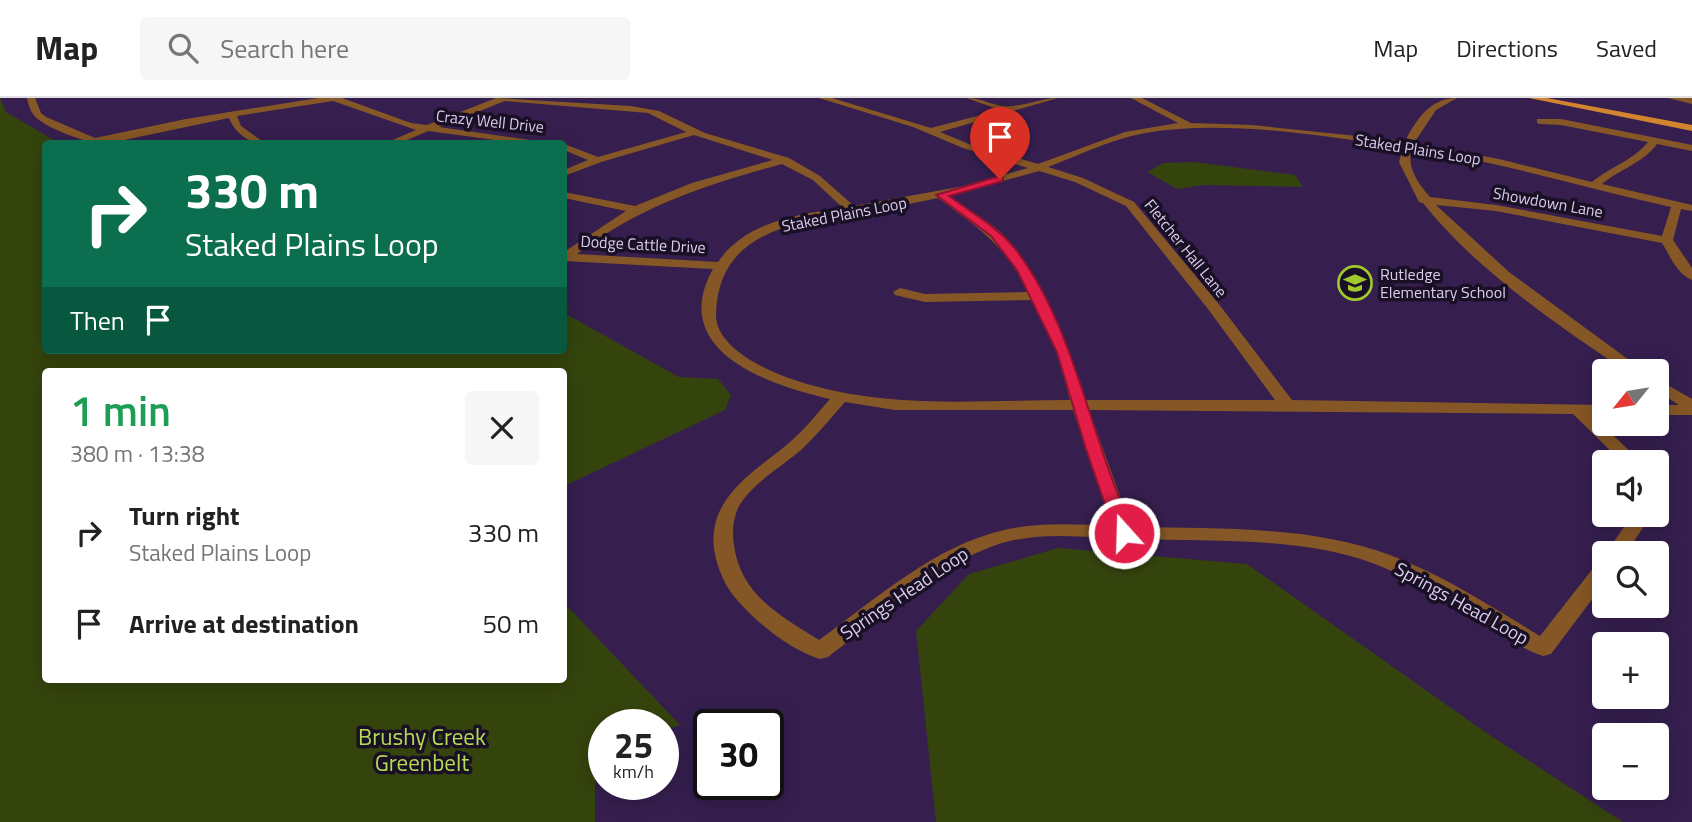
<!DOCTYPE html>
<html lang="en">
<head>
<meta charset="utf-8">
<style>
  :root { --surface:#fff; --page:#f6f6f6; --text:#222; --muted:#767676; --line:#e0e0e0 }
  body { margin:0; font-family:"Titillium Web",sans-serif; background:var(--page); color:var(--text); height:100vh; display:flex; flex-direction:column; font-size:26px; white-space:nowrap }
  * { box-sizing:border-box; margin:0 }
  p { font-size:23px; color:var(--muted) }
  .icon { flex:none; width:38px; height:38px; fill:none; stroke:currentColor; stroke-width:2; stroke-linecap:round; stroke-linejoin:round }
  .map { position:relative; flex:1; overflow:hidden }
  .details { position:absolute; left:42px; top:270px; width:525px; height:315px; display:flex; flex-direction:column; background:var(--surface); border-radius:7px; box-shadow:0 4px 18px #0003 }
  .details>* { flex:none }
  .guide { position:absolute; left:42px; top:42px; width:525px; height:214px; border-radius:7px; box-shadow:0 4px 18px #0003; background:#0b6e4f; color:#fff; overflow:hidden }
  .needle { width:46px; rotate:240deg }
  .fabs { position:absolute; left:1592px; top:261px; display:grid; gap:14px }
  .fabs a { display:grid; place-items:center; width:77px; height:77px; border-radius:7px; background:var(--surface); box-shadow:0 4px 18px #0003; font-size:35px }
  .speed { position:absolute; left:588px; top:611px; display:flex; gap:14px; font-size:35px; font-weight:700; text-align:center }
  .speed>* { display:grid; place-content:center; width:91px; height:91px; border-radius:50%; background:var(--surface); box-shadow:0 4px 18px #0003; line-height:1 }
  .speed small { font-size:18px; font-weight:400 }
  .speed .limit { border:4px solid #111; border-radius:10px; background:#fff; color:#111 }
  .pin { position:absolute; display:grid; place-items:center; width:60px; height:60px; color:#fff; margin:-72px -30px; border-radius:50% 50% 50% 0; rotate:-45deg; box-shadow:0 0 7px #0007 }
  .pin .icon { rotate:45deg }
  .me { position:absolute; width:77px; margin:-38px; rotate:340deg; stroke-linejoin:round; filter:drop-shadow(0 0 5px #0008) }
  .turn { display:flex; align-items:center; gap:24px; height:147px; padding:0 28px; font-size:32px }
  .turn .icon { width:91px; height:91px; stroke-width:2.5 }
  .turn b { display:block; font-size:49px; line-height:60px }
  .then { display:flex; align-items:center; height:66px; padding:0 28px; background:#0003; gap:14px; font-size:26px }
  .round { display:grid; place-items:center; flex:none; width:74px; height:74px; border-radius:7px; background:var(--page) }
  .head { display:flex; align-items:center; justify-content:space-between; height:119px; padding:0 28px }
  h1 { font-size:42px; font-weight:600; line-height:52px; color:#1e9e55 }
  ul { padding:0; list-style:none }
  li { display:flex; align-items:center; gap:21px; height:91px; padding:0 28px }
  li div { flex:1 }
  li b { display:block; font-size:26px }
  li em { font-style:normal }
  header { display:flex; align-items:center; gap:42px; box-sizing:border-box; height:98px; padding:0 35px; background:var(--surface); border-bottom:2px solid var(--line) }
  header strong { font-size:33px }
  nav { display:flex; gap:38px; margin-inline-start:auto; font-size:24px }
  .search { width:490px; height:63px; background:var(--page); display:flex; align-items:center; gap:18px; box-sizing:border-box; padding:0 24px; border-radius:7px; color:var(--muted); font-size:26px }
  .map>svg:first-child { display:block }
  .green { fill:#35440d }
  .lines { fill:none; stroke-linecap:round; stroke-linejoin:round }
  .minor { fill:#865726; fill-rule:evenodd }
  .major { fill:#d2842f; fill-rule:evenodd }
  .route { fill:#e11d48; stroke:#92132f; stroke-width:2 }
  .labels { text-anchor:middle; stroke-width:7; stroke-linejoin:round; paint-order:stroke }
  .far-street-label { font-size:16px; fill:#d8ccea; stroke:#191025 }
  .far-poi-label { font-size:16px; fill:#d8ccea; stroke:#191025; text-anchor:start }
  .street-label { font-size:19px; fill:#d8ccea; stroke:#191025 }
  .near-park-label { font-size:23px; fill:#b5dc53; stroke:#191025 }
</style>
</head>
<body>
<header>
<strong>Map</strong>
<div class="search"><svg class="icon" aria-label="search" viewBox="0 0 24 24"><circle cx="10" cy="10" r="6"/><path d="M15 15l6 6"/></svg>Search here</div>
<nav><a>Map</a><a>Directions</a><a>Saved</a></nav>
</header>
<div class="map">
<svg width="1692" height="724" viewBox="0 0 1692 724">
  <rect width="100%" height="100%" fill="#361f4f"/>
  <!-- green -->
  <path class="green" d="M0,0L6,14L59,45L46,46V252H564V209L570,208L564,215L679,279L718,281L731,297L725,312L564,388V273H46V581H564V470L567,508L680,627L663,633V626H604V655L595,658V724H0Z
    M1194,64L1295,77L1303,89L1204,87L1177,91L1147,74L1163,65Z
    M1058,450L1247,466L1488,636L1623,724H936L916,533L969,476Z"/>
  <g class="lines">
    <!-- minor -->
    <path class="minor" d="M27,0H35L41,15L46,19L95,40L186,21L318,0H342L411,25L427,27L496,0L631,8L659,13L705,35L789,60L820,78L854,108L964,88L1028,70L963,50L913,29L819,0H832L931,30L1000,12L967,0C982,0 998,10 1012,8C1028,7 1042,0 1058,0L940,34L969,46L1038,66L1125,34L1178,25L1131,0H1142L1191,25L1252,27L1405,43C1417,21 1430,0 1457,0L1436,12L1414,45L1499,61L1592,84C1610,69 1634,62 1648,44L1561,27L1540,26L1537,25V21H1561L1692,47V53L1657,46C1643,65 1620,71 1602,86L1692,107V113L1681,111L1673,142L1692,170V182C1677,176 1670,158 1662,145L1496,113L1436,107L1509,174L1644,273H1626C1557,227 1475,171 1423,105L1419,104L1399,64L1403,49C1321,38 1226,21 1145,35C1111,41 1080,57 1048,69L1083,80L1134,104L1218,205L1292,302L1605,307V317H1592L1641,364H1622L1573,316L1089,312L1131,429C1218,431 1307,427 1390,457C1443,477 1492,509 1540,538L1598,464L1605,462V484L1551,556L1543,558C1522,552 1502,535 1483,523C1449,502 1414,481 1375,466C1299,438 1213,444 1133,441C1089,440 1039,432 996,447C933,469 880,520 828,559L820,561C791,552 758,526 738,503C725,489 717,470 714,451C708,398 755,374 790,344C805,331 817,316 830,301C770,287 667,254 713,171L564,163V154L626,113L564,100V94L635,108L692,85L773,62L694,37L601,64L564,78V72L588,62L564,52V46L598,59L686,34L648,15L505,3L439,29L558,46H526L428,33L398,46H383L416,32L333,3L237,18L241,28L266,46C249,46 235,35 229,20L105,46C89,46 41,29 33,16C30,12 28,5 27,0ZM1412,50C1501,64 1584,90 1671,109L1662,138L1496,107L1430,99C1418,85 1406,69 1412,50ZM782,66L813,82L843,110C798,116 745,124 718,164L577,156C639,108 708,86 782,66ZM1039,73L1075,84L1126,108L1208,211L1275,302H1086C1070,251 1039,168 998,132C983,120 965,109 949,98ZM938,100C979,130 1005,147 1028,194L925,196L900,190L893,194L895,197L925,204L1032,202L1057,254L1070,302C985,302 895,311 811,287C781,279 714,254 716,215C719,135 790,125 855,115C883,111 911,106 938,100ZM845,304L895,312H1073L1112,428C1076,426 1039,424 1004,432C934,448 876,501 819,542C780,518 740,496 734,447C732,435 733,421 738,410C751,386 781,369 801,352C817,337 830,321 845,304Z
      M1668,0H1692V6Z
      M1657,281L1692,301V317H1657V307H1679L1657,293Z
      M1633,416H1652L1626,455H1606Z"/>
    <!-- major -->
    <path class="major" d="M1529,0H1547L1692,27V33Z"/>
  </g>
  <!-- route -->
  <path class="route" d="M1000,78L1003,79V83L949,98C972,115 999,130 1016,152C1059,208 1079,284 1101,349C1110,378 1122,407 1133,435L1130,439L1124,441L1115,435L1086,351L1057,254L1017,172L991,138L936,97Z"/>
  <!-- icons -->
  <defs>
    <g id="school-ring" transform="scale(1.75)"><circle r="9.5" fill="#191025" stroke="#a1c92b" stroke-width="1.5"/><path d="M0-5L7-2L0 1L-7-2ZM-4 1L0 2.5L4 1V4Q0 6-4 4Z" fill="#a1c92b"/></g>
  </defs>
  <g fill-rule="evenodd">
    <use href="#school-ring" x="1355" y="185"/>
  </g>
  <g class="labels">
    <!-- far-street labels -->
    <g class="far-street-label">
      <text transform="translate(490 23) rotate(6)" y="6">Crazy Well Drive</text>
      <text transform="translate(1418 51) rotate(9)" y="6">Staked Plains Loop</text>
      <text transform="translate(1548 104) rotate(10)" y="6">Showdown Lane</text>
      <text transform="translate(844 116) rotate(-11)" y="6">Staked Plains Loop</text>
      <text transform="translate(643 146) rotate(3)" y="6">Dodge Cattle Drive</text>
      <text transform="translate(1186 150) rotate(51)" y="6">Fletcher Hall Lane</text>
    </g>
    <!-- far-poi labels -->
    <g class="far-poi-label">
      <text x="1380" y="182">Rutledge<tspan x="1380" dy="18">Elementary School</tspan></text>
    </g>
    <!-- street labels -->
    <g class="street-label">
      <text transform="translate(904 495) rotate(-34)" y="7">Springs Head Loop</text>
      <text transform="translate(1462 505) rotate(29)" y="7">Springs Head Loop</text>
    </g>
    <!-- near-park labels -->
    <g class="near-park-label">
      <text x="422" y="647">Brushy Creek<tspan x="422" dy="26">Greenbelt</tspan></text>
    </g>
  </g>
</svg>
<div class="fabs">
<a><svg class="needle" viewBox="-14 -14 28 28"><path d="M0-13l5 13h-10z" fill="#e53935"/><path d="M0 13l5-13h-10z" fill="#767676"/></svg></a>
<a><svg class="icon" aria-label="sound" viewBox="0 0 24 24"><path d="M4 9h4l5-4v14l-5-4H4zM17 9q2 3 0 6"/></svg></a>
<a><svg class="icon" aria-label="search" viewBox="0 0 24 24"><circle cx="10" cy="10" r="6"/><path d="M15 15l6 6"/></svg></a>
<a>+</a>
<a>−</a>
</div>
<div class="speed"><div>25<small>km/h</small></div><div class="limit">30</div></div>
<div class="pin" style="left:1000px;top:81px;background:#d93025"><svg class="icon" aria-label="arrive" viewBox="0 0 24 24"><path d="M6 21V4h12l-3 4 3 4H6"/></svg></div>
<svg class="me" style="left:1124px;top:435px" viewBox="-20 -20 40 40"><circle r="17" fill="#e11d48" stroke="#fff" stroke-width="3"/><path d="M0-11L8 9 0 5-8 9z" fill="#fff"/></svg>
<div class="guide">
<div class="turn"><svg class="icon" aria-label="right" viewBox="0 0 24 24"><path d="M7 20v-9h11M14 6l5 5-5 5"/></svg><div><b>330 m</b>Staked Plains Loop</div></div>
<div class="then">Then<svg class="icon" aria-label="arrive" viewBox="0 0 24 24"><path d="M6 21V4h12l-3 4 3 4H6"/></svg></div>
</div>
<section class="details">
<div class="head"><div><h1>1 min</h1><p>380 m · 13:38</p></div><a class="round"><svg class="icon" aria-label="close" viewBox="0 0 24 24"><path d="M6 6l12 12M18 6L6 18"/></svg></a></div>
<ul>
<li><svg class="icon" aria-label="right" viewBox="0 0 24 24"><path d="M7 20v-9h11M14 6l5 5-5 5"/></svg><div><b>Turn right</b><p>Staked Plains Loop</p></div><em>330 m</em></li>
<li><svg class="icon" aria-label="arrive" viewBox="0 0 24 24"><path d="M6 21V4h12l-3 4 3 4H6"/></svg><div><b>Arrive at destination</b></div><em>50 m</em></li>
</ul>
</section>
</div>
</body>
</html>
